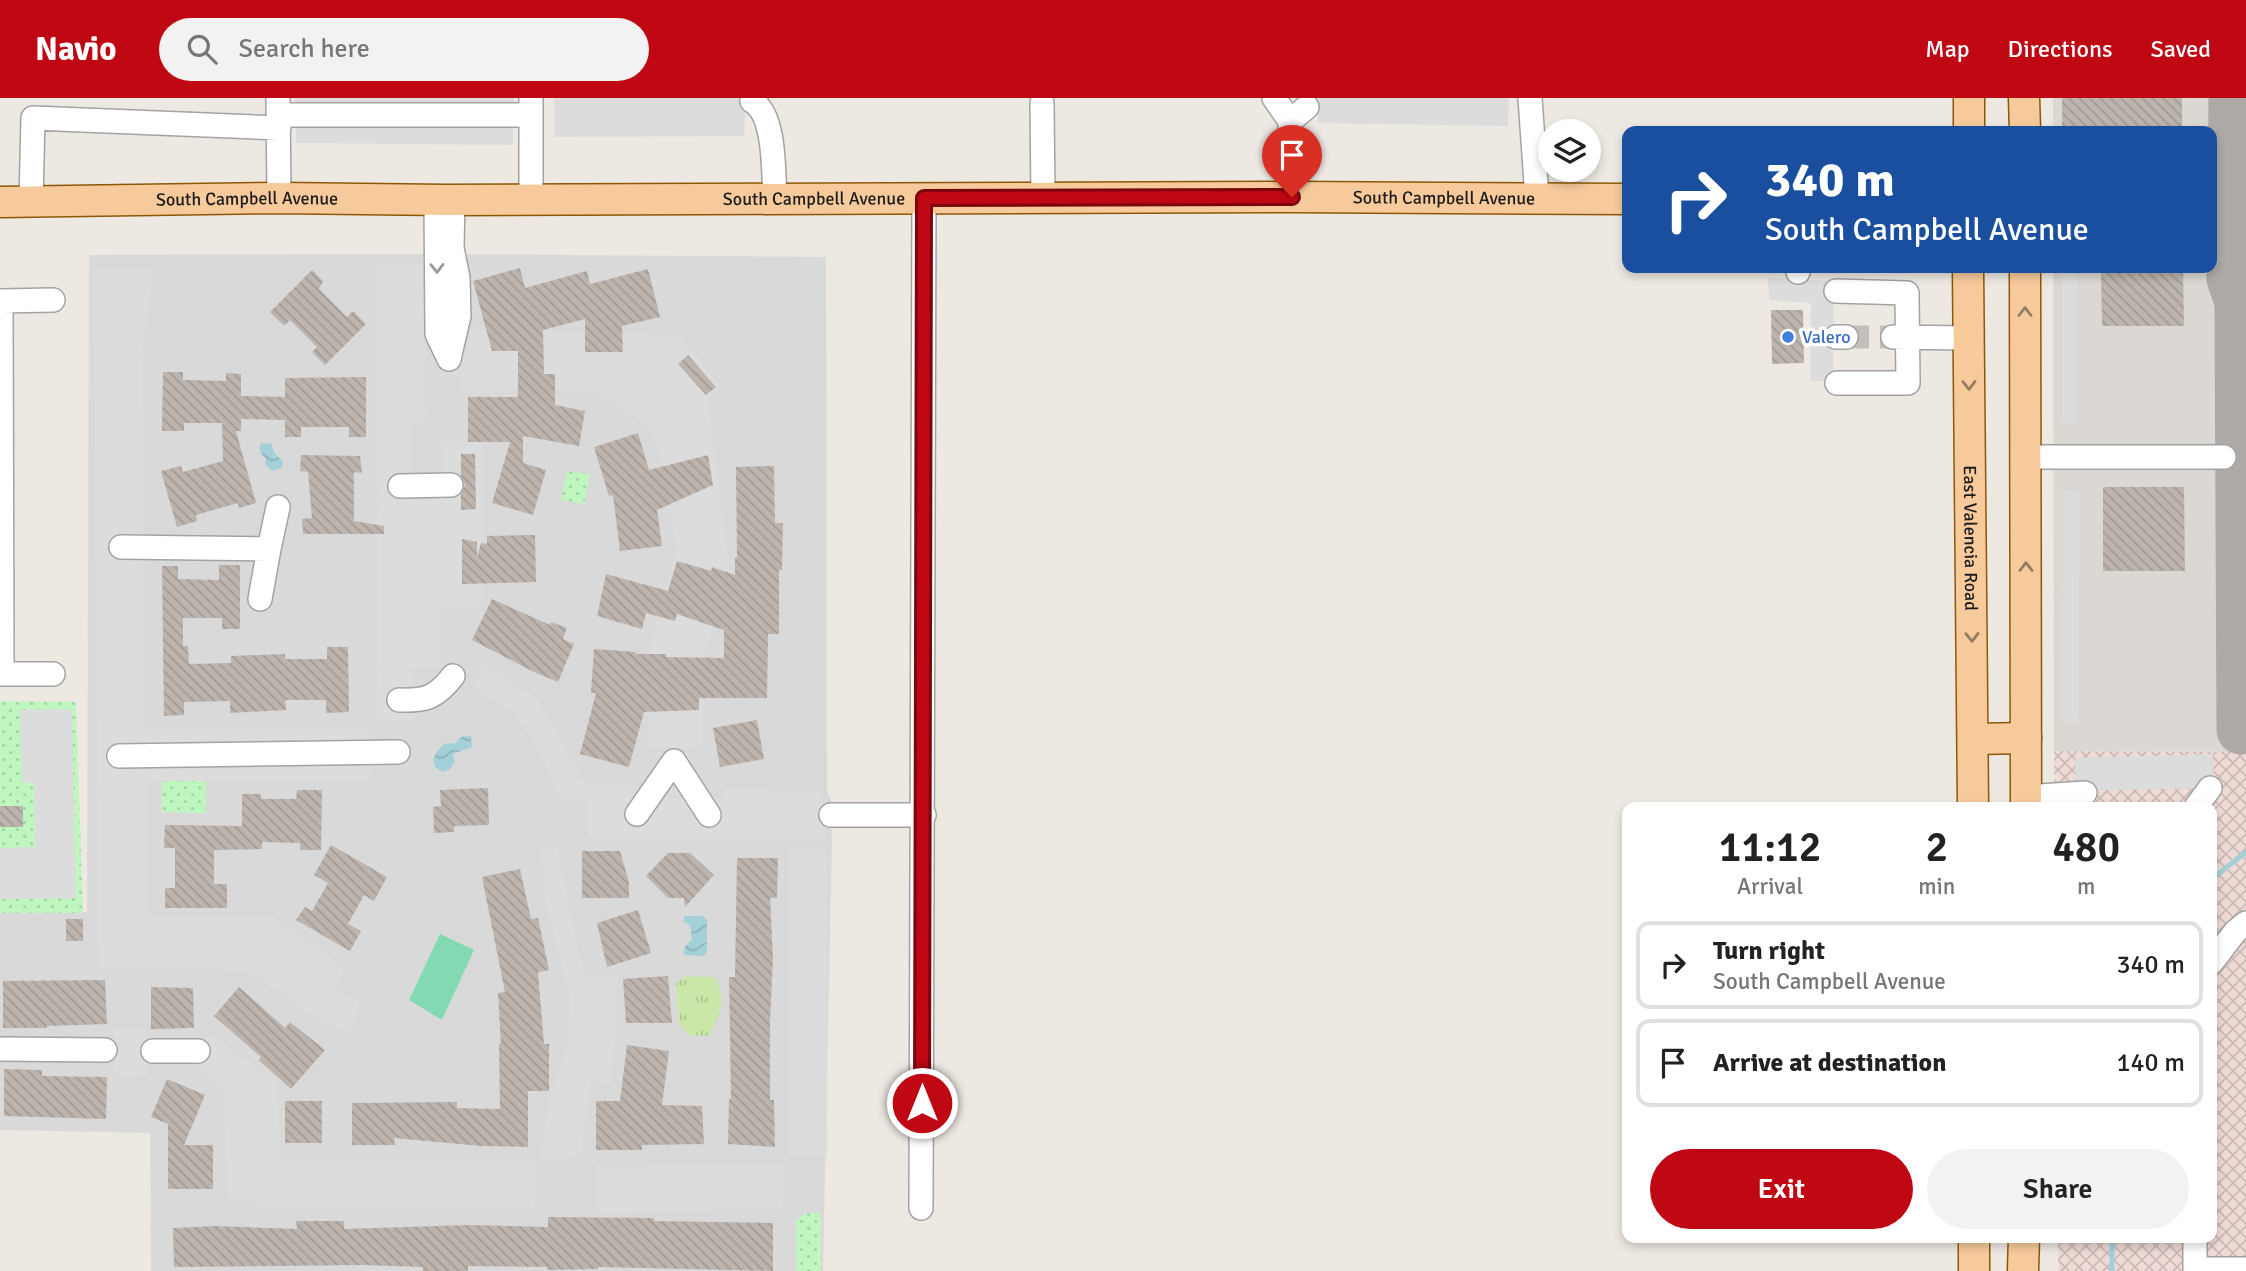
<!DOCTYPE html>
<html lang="en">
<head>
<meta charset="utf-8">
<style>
  :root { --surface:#fff; --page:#f2f2f2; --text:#222; --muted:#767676; --line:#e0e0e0; --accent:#bf0814 }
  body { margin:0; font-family:Signika,sans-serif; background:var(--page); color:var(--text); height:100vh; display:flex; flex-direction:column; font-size:26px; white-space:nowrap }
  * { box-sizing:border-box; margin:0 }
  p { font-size:23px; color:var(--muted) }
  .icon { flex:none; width:38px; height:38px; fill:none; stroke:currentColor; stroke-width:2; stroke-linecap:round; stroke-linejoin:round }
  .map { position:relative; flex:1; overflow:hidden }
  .drawer { position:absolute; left:1622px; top:704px; width:595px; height:441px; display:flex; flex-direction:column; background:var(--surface); border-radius:14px; box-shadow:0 4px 10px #0003 }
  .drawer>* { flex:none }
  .banner { position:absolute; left:1622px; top:28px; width:595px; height:147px; border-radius:14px; box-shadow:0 4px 10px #0003; background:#1a4fa0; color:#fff; overflow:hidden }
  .fabs { position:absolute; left:1538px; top:21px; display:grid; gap:14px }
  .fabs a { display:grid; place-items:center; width:63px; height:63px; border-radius:50%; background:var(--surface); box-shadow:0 4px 10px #0003; font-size:35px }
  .pin { position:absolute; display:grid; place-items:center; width:60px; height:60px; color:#fff; margin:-72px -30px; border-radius:50% 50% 50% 0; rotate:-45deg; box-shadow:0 0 7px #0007 }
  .pin .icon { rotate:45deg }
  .me { position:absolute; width:77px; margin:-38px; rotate:0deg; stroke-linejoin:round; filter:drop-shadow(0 0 5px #0008) }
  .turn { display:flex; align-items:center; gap:24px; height:147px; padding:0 28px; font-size:32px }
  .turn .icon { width:91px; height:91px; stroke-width:2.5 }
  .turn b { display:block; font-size:49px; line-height:60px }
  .eta { display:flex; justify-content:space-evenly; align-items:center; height:119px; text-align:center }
  .eta b { font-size:42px; font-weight:600; line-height:49px }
  .button { display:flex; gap:14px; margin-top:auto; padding:14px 28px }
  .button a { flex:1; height:80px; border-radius:42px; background:var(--accent); color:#fff; font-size:28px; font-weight:600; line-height:80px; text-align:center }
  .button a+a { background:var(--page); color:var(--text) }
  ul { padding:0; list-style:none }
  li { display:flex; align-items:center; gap:21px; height:88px; margin:0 14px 10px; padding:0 14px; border:4px solid var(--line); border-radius:14px }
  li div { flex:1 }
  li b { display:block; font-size:26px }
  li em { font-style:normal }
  header { display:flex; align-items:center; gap:42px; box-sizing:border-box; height:98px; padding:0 35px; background:var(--accent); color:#fff }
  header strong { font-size:33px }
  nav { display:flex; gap:38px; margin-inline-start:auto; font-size:24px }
  .search { width:490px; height:63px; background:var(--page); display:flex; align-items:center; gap:18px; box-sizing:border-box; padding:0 24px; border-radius:38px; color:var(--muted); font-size:26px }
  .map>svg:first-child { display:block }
  .residential { fill:#dad9d9 }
  .military { fill:url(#military-cross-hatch) }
  .airport { fill:#dbd8d3 }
  .grass { fill:url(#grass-tufts) }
  .park { fill:url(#park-dots) }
  .pitch { fill:#82d9b2 }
  .parking { fill:#dcdcdc }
  .water { fill:url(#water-waves) }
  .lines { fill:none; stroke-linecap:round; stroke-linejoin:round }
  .stream { stroke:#a3d0d9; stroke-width:5 }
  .taxiway { stroke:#aca9a6; stroke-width:49 }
  .building { fill:url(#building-back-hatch) }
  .minor-tunnel { stroke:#c3bfba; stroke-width:23; stroke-dasharray:23 11; stroke-linecap:butt }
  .minor-casing { stroke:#a3a3a3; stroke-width:26 }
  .major-casing { stroke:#8d5806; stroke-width:33 }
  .minor { stroke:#fff; stroke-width:23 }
  .major { stroke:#f7ca9c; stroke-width:30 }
  .oneway { stroke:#999 }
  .oneway2 { stroke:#947c62 }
  .route-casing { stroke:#7c050d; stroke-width:18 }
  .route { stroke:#bf0814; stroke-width:12 }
  .shop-dot { fill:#3f7fe0; stroke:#fff; stroke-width:2.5 }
  .labels { text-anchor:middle; stroke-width:7; stroke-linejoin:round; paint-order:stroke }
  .street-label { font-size:18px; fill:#1c1c1c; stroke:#fff }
  .shop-label { font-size:18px; fill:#366cbe; stroke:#fff; text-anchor:start }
</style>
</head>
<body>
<header>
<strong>Navio</strong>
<div class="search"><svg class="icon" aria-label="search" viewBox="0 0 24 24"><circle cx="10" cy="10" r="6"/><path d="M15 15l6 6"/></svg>Search here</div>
<nav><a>Map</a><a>Directions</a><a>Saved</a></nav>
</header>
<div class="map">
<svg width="2246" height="1173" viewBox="0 0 2246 1173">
  <defs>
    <pattern id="military-cross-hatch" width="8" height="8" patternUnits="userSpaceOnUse" patternTransform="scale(1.75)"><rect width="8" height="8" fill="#efdad5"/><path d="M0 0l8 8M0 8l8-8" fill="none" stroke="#ccbab6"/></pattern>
    <pattern id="grass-tufts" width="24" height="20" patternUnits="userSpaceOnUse" patternTransform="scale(1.75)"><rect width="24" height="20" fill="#cae6a9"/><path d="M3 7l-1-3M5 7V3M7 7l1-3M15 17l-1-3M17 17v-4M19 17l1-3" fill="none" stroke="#adc591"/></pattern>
    <pattern id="park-dots" width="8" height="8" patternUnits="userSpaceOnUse" patternTransform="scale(1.75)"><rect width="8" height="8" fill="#bff6c0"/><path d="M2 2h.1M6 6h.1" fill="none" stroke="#a4d2a4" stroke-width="1.8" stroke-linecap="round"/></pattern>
    <pattern id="water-waves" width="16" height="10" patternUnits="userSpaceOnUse" patternTransform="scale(1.75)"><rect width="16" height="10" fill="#a3d0d9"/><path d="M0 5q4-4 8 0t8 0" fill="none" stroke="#8cb2ba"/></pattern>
    <pattern id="building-back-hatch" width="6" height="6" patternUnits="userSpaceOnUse" patternTransform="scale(1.75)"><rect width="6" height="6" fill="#bdb4ae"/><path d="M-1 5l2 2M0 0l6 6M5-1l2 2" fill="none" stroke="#a29a95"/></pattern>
  </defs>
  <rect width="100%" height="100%" fill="#ede8e2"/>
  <!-- residential -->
  <path class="residential" d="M425,156L826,159L827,694L831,701L832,743L823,1173H151L150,1035L0,1032V814H87L89,157Z"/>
  <!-- military -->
  <path class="military" d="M2054,653L2246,654V1173H2058V1139H2212V709H2055Z"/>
  <!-- airport -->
  <path class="airport" d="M2053,0H2246V654L2054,653L2053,170H2212V33H2053Z"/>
  <!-- grass -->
  <path class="grass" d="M686,878L714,879C728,899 719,919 709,938L688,937L679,926L676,885Z"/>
  <!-- park -->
  <path class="park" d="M567,373L590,376L584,406L561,402Z
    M0,603L76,604L83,815H0Z
    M162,682L206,683V715L162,714Z
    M806,1115H821V1173H796V1123Z"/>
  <!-- pitch -->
  <path class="pitch" d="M440,836L474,852L442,922L409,902Z"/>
  <!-- parking -->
  <path class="parking" d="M295,0H514L513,47L296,45Z
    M554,0H746L744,38L555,39Z
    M1318,0H1509L1508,28L1318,25Z
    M376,167H425L426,324H412V403L442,402V344H482V508L441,509V569L413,570V622H377Z
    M2062,170H2077V325H2062Z
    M94,171H154L143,251L146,628L370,631V683H146L147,819H272L344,869L335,892L359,903L352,934L319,924L250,873L98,870Z
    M1768,180L1834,183L1833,283H1810L1811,205L1769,202Z
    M460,232L679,236L721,289L708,300L730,475L704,558L702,650L648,649L649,553L677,450L675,447L662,362L649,328L593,292H461Z
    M2063,393H2079L2078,623H2062Z
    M484,567L539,601L586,688L631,687V699L723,701L725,690L821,693L825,742L588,740L587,704L560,702L537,648L513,613L472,591Z
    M72,611L76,800L0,801V750L35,749L34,685H22L20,612Z
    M2213,656L2214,690L2076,693L2075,660Z
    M557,746L579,855L587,880L615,879V946L610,986L591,982L581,1059L540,1061L550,1001L566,953L570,898L545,802L541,749Z
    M789,751H826L827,1057H789Z
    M113,930H146L147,978L114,979Z
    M211,936L277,984L281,1061L538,1062L535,1110L255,1112V1103H228L223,996L193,967Z
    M786,1066L783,1111L596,1115V1068Z"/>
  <!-- water -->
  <path class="water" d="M261,345L272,346L274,355L283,363L282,370L272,373L265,366L266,361C261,355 258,353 261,345Z
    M471,638L472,649L453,656L455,663L450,671L443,674C426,667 435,655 444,646L456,645L460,639Z
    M684,818H703L707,822V854L704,858L684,857V850L692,841L690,827L684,824Z"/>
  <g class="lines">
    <!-- stream -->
    <path class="stream" d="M2212,781L2246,754
      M2112,1139V1173"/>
    <!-- taxiway -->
    <path class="taxiway" d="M2233,0L2231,181L2239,204L2241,632"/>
  </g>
  <!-- building -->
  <path class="building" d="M2062,0H2182V33H2062Z
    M520,170L525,190L587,173L590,186L648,171L660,219L622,228L623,254H585V221L543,232L544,276H555V307L585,313L579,348L523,338V365L546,372L533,417L492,405L510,344H468V299H518V253H492L473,183Z
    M2101,170H2183L2184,228H2102Z
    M312,172L323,183L319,191L347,219L353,213L366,226L325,267L312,254L317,249L290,222L284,228L270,214Z
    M1771,212H1803L1804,265L1772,266Z
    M688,257L716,289L706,297L678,266Z
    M163,274H183V282L226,283V275L241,276V298L285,299V280L366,279V339H349V329H301V339H285V322L241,321V333H236L256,405L239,410L238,405L196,417L197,423L177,429L161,373L181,368L183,374L223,363L222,325H184V333H162Z
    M638,335L649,372L708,357L713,387L657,412L662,448L620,453L613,397L609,398L594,349Z
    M461,356H475L476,411L461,412V396L465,387L461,378Z
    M301,357L360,358L362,375L354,374V423L384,428V436H303L302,421L312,420L308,374L300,373Z
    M774,368L775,425H783L782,472H779V536H768L767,600H699V612L644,614L629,669L580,656L596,595H591L594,551L636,554L635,556H666V559L724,560V532L677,516L675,523L646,515L642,531L597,518L606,476L668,493L677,463L711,473L712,469L735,477V460L737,459L736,369Z
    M2103,389H2184L2185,473H2103Z
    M535,437L536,484L462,486V441L477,444V460L481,445L487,446V438Z
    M219,467H240V531H222V520H183V548H188L189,566L231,565V558L285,556V561H327V549H348L349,614L326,615V602H285L286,612L230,615V603L184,604V617L164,618L162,468H178V481L219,482Z
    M492,501L550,527L551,524L567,530L563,541L574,546L558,584L534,574L472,542Z
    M757,622L764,661L720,669L713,630Z
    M488,690L489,727L454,728V734L434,735L433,709L441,708L440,692Z
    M297,692H322L321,752H300V745L262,744V751L214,752V786H227V810H165V790H175V750H164L165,727L242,728V696H261V701H296Z
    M0,708H23V729H0Z
    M331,747L387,779L374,803L364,797L348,826L361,833L350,853L296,822L305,809L312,813L328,785L314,777Z
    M582,753H620L629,784V800H582Z
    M668,755H690L714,777L685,809L684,800H668L646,778Z
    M737,760H778L777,800H770L773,859L770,924V1002H774L775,1049L728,1046L729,1001H731L729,879H735Z
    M520,771L531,821L538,820L549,872L538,874L544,946H549V993H528V1049L481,1048L394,1040L395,1047H352V1005L457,1004V1010L500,1011L499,946H501L498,895L505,894L482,779Z
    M638,812L651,855L607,869L597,825Z
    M66,821H83V843H66Z
    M668,878L672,925H626L623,881Z
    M105,882L107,926L47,928V930H3V883Z
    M151,889L193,890L194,930L151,931Z
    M239,889L285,930L290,924L325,952L291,991L259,962L261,959L214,918Z
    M627,947L669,953L662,1007L702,1008L704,1046L642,1047V1052H596V1003H620Z
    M4,971L42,972V978L107,979L106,1021L4,1018Z
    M167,981L205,997L184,1047H213V1091H168V1026L151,1019Z
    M285,1003H322V1045H285Z
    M548,1119L654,1120V1123L773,1125V1173L598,1169V1171L547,1172V1169L468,1168V1173H423V1169L363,1167L174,1169L173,1130L216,1128L297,1131L296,1123H344V1131L467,1127L548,1129Z"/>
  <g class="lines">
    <!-- minor-tunnel -->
    <path class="minor-tunnel" d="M1846,239H1893"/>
    <!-- minor casing -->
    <g class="minor-casing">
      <path id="minor" d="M278,0L279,100
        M531,0V102
        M1274,0L1290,23
        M1530,0L1537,100
        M752,3C776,17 773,74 775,100
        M1042,5L1043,100
        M279,17H528
        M1292,99L1290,23L1307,9
        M436,102L437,236L449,261
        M31,103L33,20L279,30
        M1798,174L1799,170
        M1836,193L1907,195L1908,285H1837
        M0,203L53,202
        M1,203L2,576
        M1836,239H1846
        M1893,239L1969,240
        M449,261L459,218L458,180L452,150L453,102
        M2026,359H2224
        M400,388L451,387
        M121,449L269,451L260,501
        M269,451L278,409
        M0,576H53
        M399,602C425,603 436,600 453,578
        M119,658L398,654
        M2026,699L2085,695
        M2196,709L2210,690
        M637,716L674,663L709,717
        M831,717H924
        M2212,864L2235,834L2246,825
        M0,951L105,952
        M153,953H198
        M921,1110L924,100
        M2195,1171H2246
        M2195,1173V1139"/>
    </g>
    <!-- major casing -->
    <g class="major-casing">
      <g id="major">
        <path d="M2024,0L2025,33"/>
        <path d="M1969,33V0"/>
        <path id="s1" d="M0,104L279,100L445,102L1292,99L1628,101"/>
        <path id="s2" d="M1968,170L1973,709"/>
        <path d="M2025,170L2026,709"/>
        <path d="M1973,641L2026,640"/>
        <path d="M1974,1139V1173"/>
        <path d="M2023,1173L2024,1139"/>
      </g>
    </g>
    <!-- minor -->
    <use href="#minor" class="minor"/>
    <!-- major -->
    <use href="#major" class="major"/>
  </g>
  <!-- one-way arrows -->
  <defs><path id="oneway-chevron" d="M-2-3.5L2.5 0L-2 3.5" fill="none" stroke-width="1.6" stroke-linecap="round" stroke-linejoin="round" transform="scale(1.75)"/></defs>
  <use class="oneway" href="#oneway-chevron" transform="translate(437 170) rotate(89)"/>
  <g class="oneway2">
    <use href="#oneway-chevron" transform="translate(2025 214) rotate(-90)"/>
    <use href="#oneway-chevron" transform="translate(1969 287) rotate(89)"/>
    <use href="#oneway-chevron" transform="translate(2026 469) rotate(-90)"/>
    <use href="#oneway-chevron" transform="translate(1972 539) rotate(89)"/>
  </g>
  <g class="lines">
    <!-- route casing -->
    <g class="route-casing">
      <path id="route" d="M922,1005L924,100L1292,99"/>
    </g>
    <!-- route -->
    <use href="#route" class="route"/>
  </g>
  <!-- markers -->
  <circle class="shop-dot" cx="1788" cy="239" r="7"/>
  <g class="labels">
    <!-- street labels -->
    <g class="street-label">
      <text dy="6" stroke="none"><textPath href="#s1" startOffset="814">South Campbell Avenue</textPath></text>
      <text dy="6" stroke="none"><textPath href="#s1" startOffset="1444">South Campbell Avenue</textPath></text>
      <text dy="6" stroke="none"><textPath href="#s1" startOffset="247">South Campbell Avenue</textPath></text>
      <text dy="6" stroke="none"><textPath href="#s2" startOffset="270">East Valencia Road</textPath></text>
    </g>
    <!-- shop labels -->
    <g class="shop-label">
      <text x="1802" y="245">Valero</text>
    </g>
  </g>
</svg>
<div class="fabs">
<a><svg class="icon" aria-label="layers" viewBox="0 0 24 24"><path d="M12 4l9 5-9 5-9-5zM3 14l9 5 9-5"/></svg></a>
</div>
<div class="pin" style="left:1292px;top:99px;background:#d93025"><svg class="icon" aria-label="arrive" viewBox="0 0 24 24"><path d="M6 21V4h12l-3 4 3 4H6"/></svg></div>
<svg class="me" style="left:922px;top:1005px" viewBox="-20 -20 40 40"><circle r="17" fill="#bf0814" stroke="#fff" stroke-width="3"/><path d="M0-11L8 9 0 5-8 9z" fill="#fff"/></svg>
<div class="banner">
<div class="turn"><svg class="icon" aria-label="right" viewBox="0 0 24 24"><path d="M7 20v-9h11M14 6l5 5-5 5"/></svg><div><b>340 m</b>South Campbell Avenue</div></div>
</div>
<section class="drawer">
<div class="eta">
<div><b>11:12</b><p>Arrival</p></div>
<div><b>2</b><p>min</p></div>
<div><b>480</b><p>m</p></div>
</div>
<ul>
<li><svg class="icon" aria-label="right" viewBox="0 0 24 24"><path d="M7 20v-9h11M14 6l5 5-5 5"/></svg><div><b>Turn right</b><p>South Campbell Avenue</p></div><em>340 m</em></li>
<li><svg class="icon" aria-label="arrive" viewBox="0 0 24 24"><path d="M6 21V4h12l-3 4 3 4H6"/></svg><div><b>Arrive at destination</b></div><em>140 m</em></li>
</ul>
<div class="button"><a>Exit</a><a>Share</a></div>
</section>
</div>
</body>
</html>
